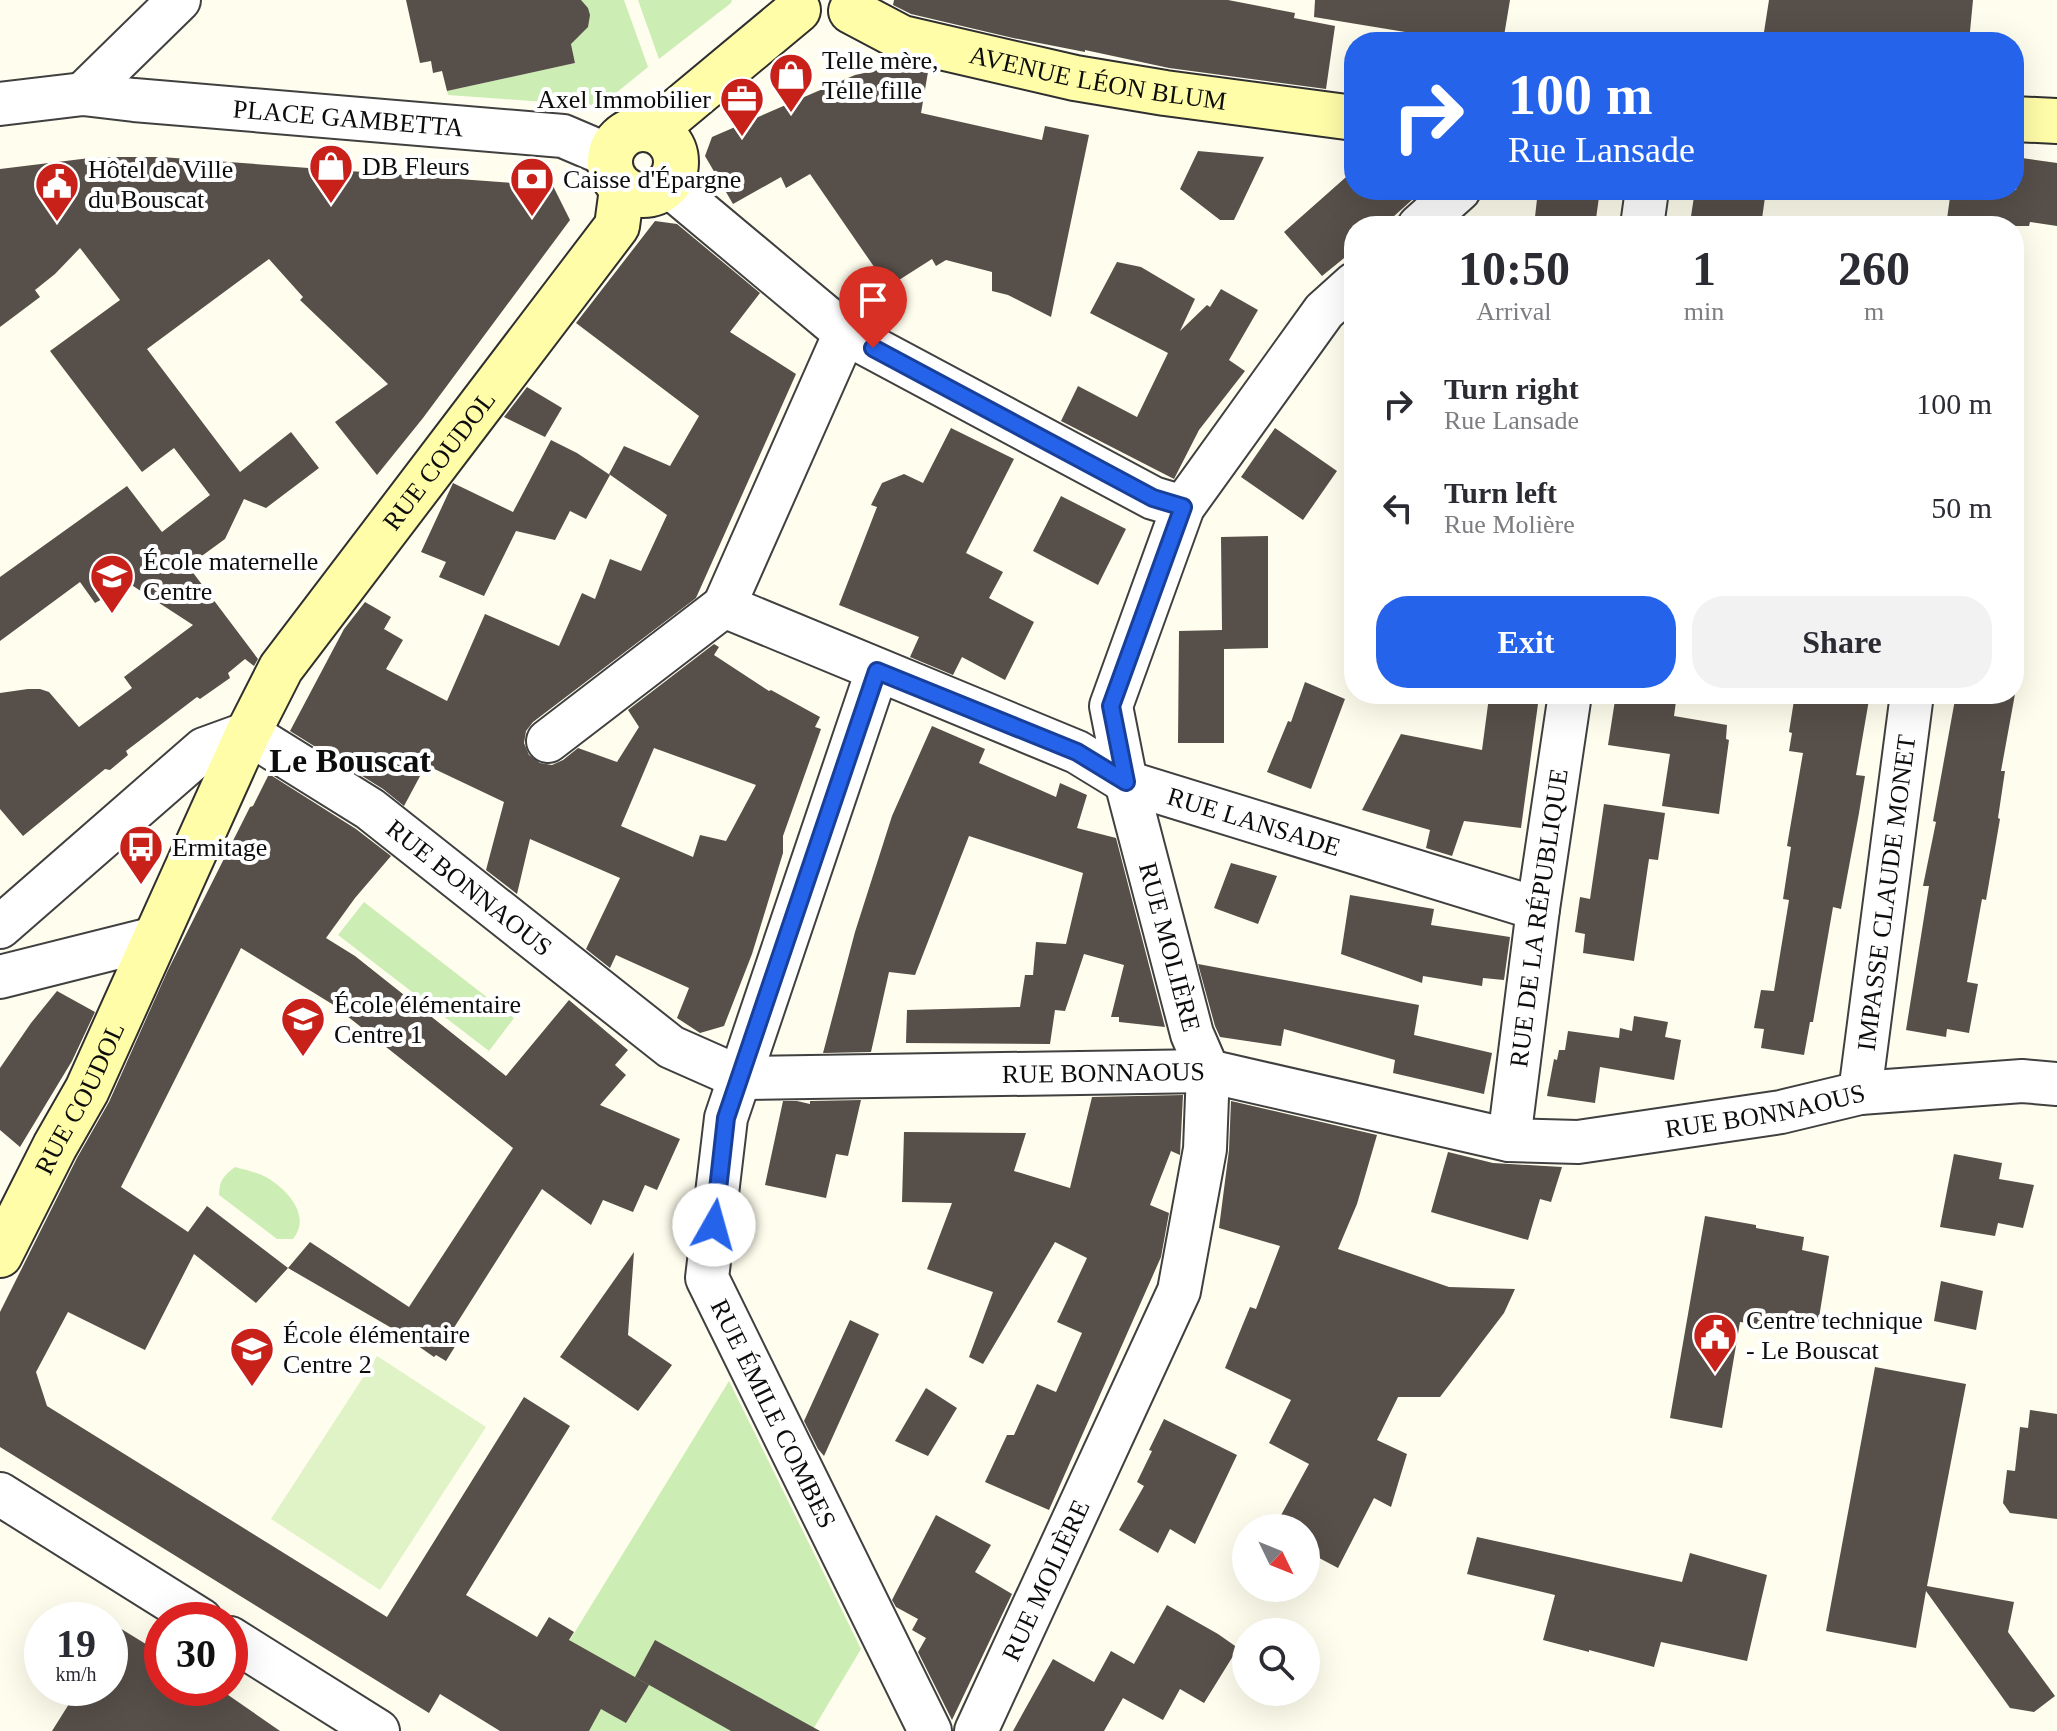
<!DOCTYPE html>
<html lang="en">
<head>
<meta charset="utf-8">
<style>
  :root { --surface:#fff; --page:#f2f2f3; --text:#2b2b33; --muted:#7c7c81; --accent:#2563eb }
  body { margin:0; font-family:Georgia,serif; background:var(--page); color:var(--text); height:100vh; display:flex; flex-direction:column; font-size:30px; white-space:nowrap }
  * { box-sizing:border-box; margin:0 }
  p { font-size:26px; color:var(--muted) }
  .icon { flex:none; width:44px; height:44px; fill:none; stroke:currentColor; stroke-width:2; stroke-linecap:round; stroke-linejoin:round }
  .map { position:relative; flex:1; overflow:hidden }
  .details { position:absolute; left:1344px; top:216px; width:680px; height:488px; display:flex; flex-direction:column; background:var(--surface); border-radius:32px; box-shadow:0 8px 32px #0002 }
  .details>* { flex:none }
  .hud { position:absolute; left:1344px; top:32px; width:680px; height:168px; border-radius:32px; box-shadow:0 8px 32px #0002; background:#2563eb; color:#fff; overflow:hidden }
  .needle { width:52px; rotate:133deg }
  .tools { position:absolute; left:1232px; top:1514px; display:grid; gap:16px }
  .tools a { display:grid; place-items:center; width:88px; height:88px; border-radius:50%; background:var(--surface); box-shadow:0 8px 32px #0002; font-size:40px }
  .speed { position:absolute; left:24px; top:1602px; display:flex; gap:16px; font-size:40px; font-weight:700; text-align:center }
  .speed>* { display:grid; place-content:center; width:104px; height:104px; border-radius:50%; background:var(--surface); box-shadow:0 8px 32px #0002; line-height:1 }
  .speed small { font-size:20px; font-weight:400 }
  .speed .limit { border:12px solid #d22; background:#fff; color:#111 }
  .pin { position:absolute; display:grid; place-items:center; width:68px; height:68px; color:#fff; margin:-82px -34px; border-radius:50% 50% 50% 0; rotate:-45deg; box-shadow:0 0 8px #0007 }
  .pin .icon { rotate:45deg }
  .me { position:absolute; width:88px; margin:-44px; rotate:7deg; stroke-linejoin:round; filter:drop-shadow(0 0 6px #0008) }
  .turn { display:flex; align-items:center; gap:28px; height:168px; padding:0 32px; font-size:36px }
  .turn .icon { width:104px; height:104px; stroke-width:2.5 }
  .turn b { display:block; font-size:56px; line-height:68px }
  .eta { display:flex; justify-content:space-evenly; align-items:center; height:136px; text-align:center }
  .eta b { font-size:48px; font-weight:800; line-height:56px }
  .cta { display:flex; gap:16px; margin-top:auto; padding:16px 32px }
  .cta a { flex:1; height:92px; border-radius:32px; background:var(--accent); color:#fff; font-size:32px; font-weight:800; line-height:92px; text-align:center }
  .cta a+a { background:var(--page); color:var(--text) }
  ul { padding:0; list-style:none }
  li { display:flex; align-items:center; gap:24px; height:104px; padding:0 32px }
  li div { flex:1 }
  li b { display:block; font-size:30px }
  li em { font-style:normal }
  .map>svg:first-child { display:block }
  .green { fill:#ccedb4 }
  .pitch { fill:#e0f3c6 }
  .building { fill:#574f49; fill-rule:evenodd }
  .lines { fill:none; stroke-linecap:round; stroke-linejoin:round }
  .street-casing { stroke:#404040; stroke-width:46 }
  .secondary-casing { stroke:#2f2f2f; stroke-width:48 }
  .street { stroke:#fff; stroke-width:42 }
  .secondary { stroke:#fffda8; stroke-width:44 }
  .route-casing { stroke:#184099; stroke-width:20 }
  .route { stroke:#2563eb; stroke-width:14 }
  .labels { text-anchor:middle; stroke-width:8; stroke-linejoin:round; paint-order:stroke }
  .poi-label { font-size:26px; fill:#0d0d0d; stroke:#fff; text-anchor:start }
  .street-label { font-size:26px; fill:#0d0d0d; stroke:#fff }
  .district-label { font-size:34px; font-weight:bold; fill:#0d0d0d; stroke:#fff }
</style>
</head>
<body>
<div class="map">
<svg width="2057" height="1731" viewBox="0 0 2057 1731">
  <rect width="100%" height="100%" fill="#fffded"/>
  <!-- green -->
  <path class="green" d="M579,0H624L648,67L600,106L448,95L447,91L575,63L570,38L588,8Z
    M638,0H732L731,3L659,59Z
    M364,902L514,1018L489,1051L338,935Z
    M235,1167C245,1170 256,1172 266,1177C287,1189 312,1216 293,1239H277L219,1195C219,1181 224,1175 235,1167Z
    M729,1381L861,1649L812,1731H514Z"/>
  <!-- pitch -->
  <path class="pitch" d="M377,1356L486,1427L380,1590L271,1519Z"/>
  <!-- building -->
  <path class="building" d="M406,0H581L588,8L590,15L588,27L571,44L575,63L447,91L442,71L433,73L431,61L420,63Z
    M894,0H1228L1295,13L1294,18L1335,26L1326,89L1169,68L1085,50V52L1013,38L911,14L893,5Z
    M1315,0H1510L1503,42H1466L1314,17Z
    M1769,0H1973L1969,42H1848L1764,32Z
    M878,70L928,72L921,113L1042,140L1045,126L1089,135L1051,317L1008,295L992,291V272L946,260L936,266L932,259L888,287L810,174L786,188L781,177L733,204L705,156L712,137L855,75Z
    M1198,151L1264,157L1234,220H1220L1180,189Z
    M98,157H161L553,186L570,220L423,418L377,475L335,422L388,384L300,300L303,297L269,259L147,349L240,472L291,432L319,468L266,508L244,499L225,539L188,566L258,659L254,666L245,659L228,673L230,678L200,699L197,697L126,751L128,755L110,770L105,769L23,836L0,809V693L28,689H40L49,692L79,727L132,688L124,677L193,625L130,584L95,603L80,582L0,641V577L127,486L162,532L210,495L174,448L142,472L50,351L120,300L80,248L55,274L35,290L40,297L0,327V169Z
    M2022,158L2057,163V226L2030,222L2029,226H1946L1951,190H2016Z
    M1354,170V190H1423L1383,226H1354V250L1322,276L1284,232Z
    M1538,190L1599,197L1595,226H1534Z
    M1695,190H1766L1761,226H1705L1690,223Z
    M655,221L677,224L760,293L730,332L796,374L696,598L533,722L526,731L524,743L529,755L540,763L552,765L563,760L578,748L617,762L639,727L628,710L714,644L719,647L714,655L769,691L771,690L820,717L815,727L821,729L783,836V853L752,954L724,1026L700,1033L677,1018L689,988L616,955L610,968L586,949L620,878L530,839L517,894L486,870L504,802L426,765L404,806L383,789L290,731L344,629L365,602L391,617L384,629L403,640L386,669L447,701L485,614L559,646L582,593L595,599L610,559L641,571L667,515L609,474L624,446L670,466L699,416L576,323ZM654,748L756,785L726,841L700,835L693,857L621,826Z
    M1117,262L1141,267L1195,299L1180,331L1207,305L1210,307L1221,289L1258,310L1229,360L1245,371L1199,430L1174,479L1061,421L1078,386L1137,417L1168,353L1090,313Z
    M527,387L562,408L545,437L504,417Z
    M951,428L1014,459L966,553L1003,572L989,598L1034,622L1005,680L962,657L953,675L910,657L919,637L839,605L877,507L871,505L882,483L904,474L923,483Z
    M1275,428L1337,471L1303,520L1241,477Z
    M551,440L577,453L610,475L586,519L570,511L555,540L516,531L484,596L439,577L446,562L421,552L453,483L513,512Z
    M1061,496L1126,529L1098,585L1033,551Z
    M1268,536V648L1224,649V743H1178L1179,631L1222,630L1221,537Z
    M1305,682L1345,699L1311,789L1267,772L1288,721L1291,722Z
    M1616,694H1677L1674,716L1727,725L1726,739L1729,740L1719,814L1662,806L1670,754L1608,745Z
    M1795,694H1870L1856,775L1865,776L1859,813L1841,909L1833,907L1813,1022H1810L1804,1055L1761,1048L1764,1029L1754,1028L1761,990L1774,991L1789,900L1783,899L1791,847L1787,846L1803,753L1789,751L1792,733L1789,732Z
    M1956,694H2015L2001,771H2005L1998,818L2000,819L1986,900L1982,899L1967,982L1978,984L1969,1033L1947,1029L1946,1037L1906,1030L1929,886H1923L1936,822L1933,821Z
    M1489,697L1538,704L1521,828L1464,821L1452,856L1426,848L1430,830L1362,810L1401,734L1482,750Z
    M932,726L985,749L979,763L1056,797L1060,783L1087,795L1077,828L1116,838L1165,1027L1119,1022V1017H1111L1124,965L1084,954L1065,1011L1055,1010L1050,1044L906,1043L907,1010L1020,1007L1025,975H1033L1036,942L1066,944L1083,873L969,836L915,975L889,972L871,1052L823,1053L855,932L892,816Z
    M269,774L356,829L391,856L355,898L326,938L355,956L506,1076L569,1000L628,1050L615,1065L626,1075L600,1105L680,1139L657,1190L645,1185L633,1212L603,1200L591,1225L542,1189L450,1334L459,1340L446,1361L436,1355L434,1357L395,1330L288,1268L256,1303L194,1254L145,1350L68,1312L36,1372L47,1406L387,1617L524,1397L570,1426L466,1595L537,1637L549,1617L574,1632L569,1640L649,1685L626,1723L601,1709L589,1731H500L440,1694L429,1713L0,1447V1312L77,1158L109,1102L168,970L250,807L253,806ZM241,948L332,1004L513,1148L409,1307L310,1242L288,1268L207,1206L188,1232L121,1187Z
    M1604,804L1665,813L1658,860L1649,859L1634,961L1583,953L1585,934L1575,932L1580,897L1590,899Z
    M1231,863L1277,876L1258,924L1214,908Z
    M1350,895L1434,909L1431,925L1510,937L1504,980L1483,978L1482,986L1423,976L1422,983L1341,954Z
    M1198,964L1419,1005L1414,1035L1492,1053L1484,1094L1393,1073L1395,1060L1284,1029L1281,1046L1220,1037L1215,1026Z
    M57,991L95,1012L72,1061L20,1147L0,1130V1068L31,1023Z
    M1634,1016L1668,1022L1665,1037L1681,1040L1674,1080L1600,1067L1595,1103L1547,1096L1554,1059L1557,1060L1559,1050H1565L1568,1031L1619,1038L1620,1028L1632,1031Z
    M1183,1095L1180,1155L1171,1151L1150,1205L1169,1213L1161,1257L1049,1510L985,1482L1007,1435H1014L1037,1384L1056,1392L1082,1333L1057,1322L1087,1258L1055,1242L983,1364L969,1357L993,1292L927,1269L952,1203L902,1202L904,1132L1026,1133L1014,1171L1070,1188L1092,1097Z
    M861,1100L848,1156L836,1154L826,1198L765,1185L783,1101H797L810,1104V1101Z
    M1231,1101L1377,1135L1357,1204L1338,1249L1449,1287L1515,1289L1504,1313L1440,1397H1398L1377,1440L1407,1454L1391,1507L1374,1498L1338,1568L1306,1551V1528H1274L1309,1464L1269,1443L1291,1400L1225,1368L1250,1307L1256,1309L1280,1246L1219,1228L1229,1150Z
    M1448,1152L1493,1163L1562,1167L1551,1202L1540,1199L1528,1240L1431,1212Z
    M1954,1154L2002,1163L1999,1179L2034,1185L2023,1228L1998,1223L1995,1236L1940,1227Z
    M1705,1216L1756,1225V1228L1804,1237L1802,1250L1829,1256L1817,1330L1740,1322L1722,1428L1670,1418Z
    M634,1252L628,1335L672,1365L638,1411L560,1357Z
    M1941,1281L1983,1291L1976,1330L1934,1321Z
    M850,1320L879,1334L824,1456L818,1449L804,1421Z
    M1875,1367L1966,1384L1927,1586L2014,1602L2008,1632L2055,1696L2034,1712L2010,1708L1926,1591L1916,1648L1826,1631Z
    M926,1388L957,1408L928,1456L895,1441Z
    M2030,1410L2057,1414V1519L2010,1513L2003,1503L2007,1470L2015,1471L2020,1427L2028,1428Z
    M1164,1419L1237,1455L1195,1544L1170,1529L1158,1553L1119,1530L1144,1486L1137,1482L1152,1451L1149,1450Z
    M936,1515L991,1545L975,1572L1012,1594L952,1720L918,1652L926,1638L912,1630L918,1619L896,1607L892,1600Z
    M1477,1537L1682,1582L1690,1553L1767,1575L1747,1661L1661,1642L1654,1667L1589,1650V1652L1543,1640L1555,1595L1467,1574Z
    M1167,1605L1218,1634L1238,1648L1204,1703L1180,1689L1163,1720L1123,1698L1104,1731H1013L1053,1659L1094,1682L1111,1651L1134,1664Z
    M110,1622L162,1654V1688H218L280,1731H52L79,1688H110Z
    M655,1640L820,1731H731L635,1677Z"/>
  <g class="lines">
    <!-- street casing -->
    <g class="street-casing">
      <g id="street">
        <path d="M83,94L179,0"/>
        <path id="s1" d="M0,104L83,94L134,100L563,136L610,156"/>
        <path d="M668,185L845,333L1153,498L1183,507"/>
        <path d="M1419,226L1459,190"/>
        <path d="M1642,226L1647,190"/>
        <path id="s2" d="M845,333L724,606L1077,752L1126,782L1538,909"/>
        <path id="s3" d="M877,671L726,1118L707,1278L930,1731"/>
        <path d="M548,741L724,606"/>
        <path id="s4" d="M0,927L204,749L248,733L370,809L671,1047L741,1078L1208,1071L1509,1140L1578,1142L1781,1112L1860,1093L2022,1081L2057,1084"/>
        <path d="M0,977L155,938"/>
        <path id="s5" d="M1860,1093L1912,694"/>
        <path id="s6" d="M1509,1140L1538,909L1570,694"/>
        <path d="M0,1494L201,1620"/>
        <path d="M230,1638L378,1731"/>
        <path id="s7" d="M976,1731L1179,1291L1205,1149L1208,1071L1192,1034L1126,782L1111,706L1183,507L1324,311L1354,284"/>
      </g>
    </g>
    <!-- secondary casing -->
    <g class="secondary-casing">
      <g id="secondary">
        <path id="s8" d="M851,11L902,38L1075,78L1165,93L1354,118"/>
        <path d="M2014,119L2057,121"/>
        <circle cx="643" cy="162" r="33"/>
        <path d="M654,130L798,10"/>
        <path id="s9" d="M0,1255L55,1146L87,1090L248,733L281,668L617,226L622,189"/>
      </g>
    </g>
    <!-- street -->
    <use href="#street" class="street"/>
    <!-- secondary -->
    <use href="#secondary" class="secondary"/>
  </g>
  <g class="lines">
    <!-- route casing -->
    <g class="route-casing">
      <path id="route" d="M714,1225L726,1118L877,671L1077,752L1126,782L1111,706L1183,507L1153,498L873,348"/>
    </g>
    <!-- route -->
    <use href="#route" class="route"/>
  </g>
  <!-- icons -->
  <defs>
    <g id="shop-pin" transform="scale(2.3)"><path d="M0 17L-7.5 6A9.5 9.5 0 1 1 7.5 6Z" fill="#c8211a" stroke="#fff"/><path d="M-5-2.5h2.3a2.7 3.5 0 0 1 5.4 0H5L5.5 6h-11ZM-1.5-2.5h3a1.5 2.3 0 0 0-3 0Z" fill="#fff"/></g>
    <g id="office-pin" transform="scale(2.3)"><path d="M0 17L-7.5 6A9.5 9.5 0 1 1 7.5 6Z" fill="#c8211a" stroke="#fff"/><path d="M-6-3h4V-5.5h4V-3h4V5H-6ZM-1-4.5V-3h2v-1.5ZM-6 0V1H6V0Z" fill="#fff"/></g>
    <g id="bank-pin" transform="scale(2.3)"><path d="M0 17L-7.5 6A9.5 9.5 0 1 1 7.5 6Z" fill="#c8211a" stroke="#fff"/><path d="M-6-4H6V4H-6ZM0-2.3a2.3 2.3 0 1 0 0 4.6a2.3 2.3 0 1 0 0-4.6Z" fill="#fff"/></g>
    <g id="civic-pin" transform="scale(2.3)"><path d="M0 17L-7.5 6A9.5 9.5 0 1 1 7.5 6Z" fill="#c8211a" stroke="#fff"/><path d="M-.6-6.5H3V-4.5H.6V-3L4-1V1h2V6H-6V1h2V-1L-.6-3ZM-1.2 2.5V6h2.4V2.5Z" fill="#fff"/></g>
    <g id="school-pin" transform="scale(2.3)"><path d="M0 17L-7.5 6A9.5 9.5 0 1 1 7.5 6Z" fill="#c8211a" stroke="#fff"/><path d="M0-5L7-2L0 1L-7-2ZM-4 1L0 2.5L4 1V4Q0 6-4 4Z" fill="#fff"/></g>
    <g id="bus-pin" transform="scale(2.3)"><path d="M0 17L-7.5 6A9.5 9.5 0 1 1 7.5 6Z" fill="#c8211a" stroke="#fff"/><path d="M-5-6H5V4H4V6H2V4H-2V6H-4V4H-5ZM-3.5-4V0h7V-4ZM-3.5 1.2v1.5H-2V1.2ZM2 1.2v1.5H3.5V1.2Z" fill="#fff"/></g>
  </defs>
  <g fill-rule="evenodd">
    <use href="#shop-pin" x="791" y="75"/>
    <use href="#office-pin" x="742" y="99"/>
    <use href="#shop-pin" x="331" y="166"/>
    <use href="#bank-pin" x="532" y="179"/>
    <use href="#civic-pin" x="57" y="184"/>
    <use href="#school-pin" x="112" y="576"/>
    <use href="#bus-pin" x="141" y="847"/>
    <use href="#school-pin" x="303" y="1019"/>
    <use href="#civic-pin" x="1715" y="1335"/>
    <use href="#school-pin" x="252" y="1349"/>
  </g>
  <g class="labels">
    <!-- poi labels -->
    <g class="poi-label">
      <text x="822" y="69">Telle mère,<tspan x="822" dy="30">Telle fille</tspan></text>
      <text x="711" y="108" text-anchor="end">Axel Immobilier</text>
      <text x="362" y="175">DB Fleurs</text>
      <text x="88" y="178">Hôtel de Ville<tspan x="88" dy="30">du Bouscat</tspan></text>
      <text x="563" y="188">Caisse d'Épargne</text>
      <text x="143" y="570">École maternelle<tspan x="143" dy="30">Centre</tspan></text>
      <text x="172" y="856">Ermitage</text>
      <text x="334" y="1013">École élémentaire<tspan x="334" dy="30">Centre 1</tspan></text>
      <text x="1746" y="1329">Centre technique<tspan x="1746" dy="30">- Le Bouscat</tspan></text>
      <text x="283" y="1343">École élémentaire<tspan x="283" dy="30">Centre 2</tspan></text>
    </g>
    <!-- street labels -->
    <g class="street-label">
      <text dy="9" stroke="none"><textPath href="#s8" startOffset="258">AVENUE LÉON BLUM</textPath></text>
      <text dy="9" stroke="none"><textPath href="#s1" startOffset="350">PLACE GAMBETTA</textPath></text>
      <text dy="9" stroke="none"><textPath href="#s9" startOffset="912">RUE COUDOL</textPath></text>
      <text dy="9" stroke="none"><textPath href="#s2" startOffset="872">RUE LANSADE</textPath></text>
      <text dy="9" stroke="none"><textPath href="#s4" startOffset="588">RUE BONNAOUS</textPath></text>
      <text dy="9" stroke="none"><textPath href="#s5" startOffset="202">IMPASSE CLAUDE MONET</textPath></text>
      <text dy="9" stroke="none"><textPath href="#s6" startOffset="224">RUE DE LA RÉPUBLIQUE</textPath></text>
      <text transform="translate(1170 947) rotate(75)" y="9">RUE MOLIÈRE</text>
      <text dy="9" stroke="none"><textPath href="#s4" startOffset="1284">RUE BONNAOUS</textPath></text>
      <text dy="9" stroke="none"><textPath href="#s9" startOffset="176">RUE COUDOL</textPath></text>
      <text dy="9" stroke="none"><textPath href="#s4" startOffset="1956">RUE BONNAOUS</textPath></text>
      <text dy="9" stroke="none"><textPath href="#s3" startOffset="784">RUE ÉMILE COMBES</textPath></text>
      <text dy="9" stroke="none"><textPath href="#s7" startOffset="166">RUE MOLIÈRE</textPath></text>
    </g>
    <!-- district labels -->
    <g class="district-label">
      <text x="350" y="772">Le Bouscat</text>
    </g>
  </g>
</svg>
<div class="tools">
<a><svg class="needle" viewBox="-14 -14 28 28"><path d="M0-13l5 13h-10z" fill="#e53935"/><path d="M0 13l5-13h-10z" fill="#7c7c81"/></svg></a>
<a><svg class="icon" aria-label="search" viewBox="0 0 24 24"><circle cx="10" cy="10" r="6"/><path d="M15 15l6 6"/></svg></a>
</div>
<div class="speed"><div>19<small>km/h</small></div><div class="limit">30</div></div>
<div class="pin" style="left:873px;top:348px;background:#d93025"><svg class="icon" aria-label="arrive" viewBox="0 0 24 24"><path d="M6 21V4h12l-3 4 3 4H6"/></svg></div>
<svg class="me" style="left:714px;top:1225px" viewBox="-20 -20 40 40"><circle r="19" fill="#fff"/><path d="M0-13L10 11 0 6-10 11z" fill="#2563eb"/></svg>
<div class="hud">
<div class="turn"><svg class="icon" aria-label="right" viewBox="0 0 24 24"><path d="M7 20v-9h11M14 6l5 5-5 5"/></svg><div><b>100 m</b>Rue Lansade</div></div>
</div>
<section class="details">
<div class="eta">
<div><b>10:50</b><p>Arrival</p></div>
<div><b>1</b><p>min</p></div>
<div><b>260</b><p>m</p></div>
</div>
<ul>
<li><svg class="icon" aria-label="right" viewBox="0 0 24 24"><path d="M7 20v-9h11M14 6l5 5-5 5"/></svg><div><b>Turn right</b><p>Rue Lansade</p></div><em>100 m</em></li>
<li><svg class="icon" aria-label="left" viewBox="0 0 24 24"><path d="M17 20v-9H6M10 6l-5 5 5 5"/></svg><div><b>Turn left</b><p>Rue Molière</p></div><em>50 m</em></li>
</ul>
<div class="cta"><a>Exit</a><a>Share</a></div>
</section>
</div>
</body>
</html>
